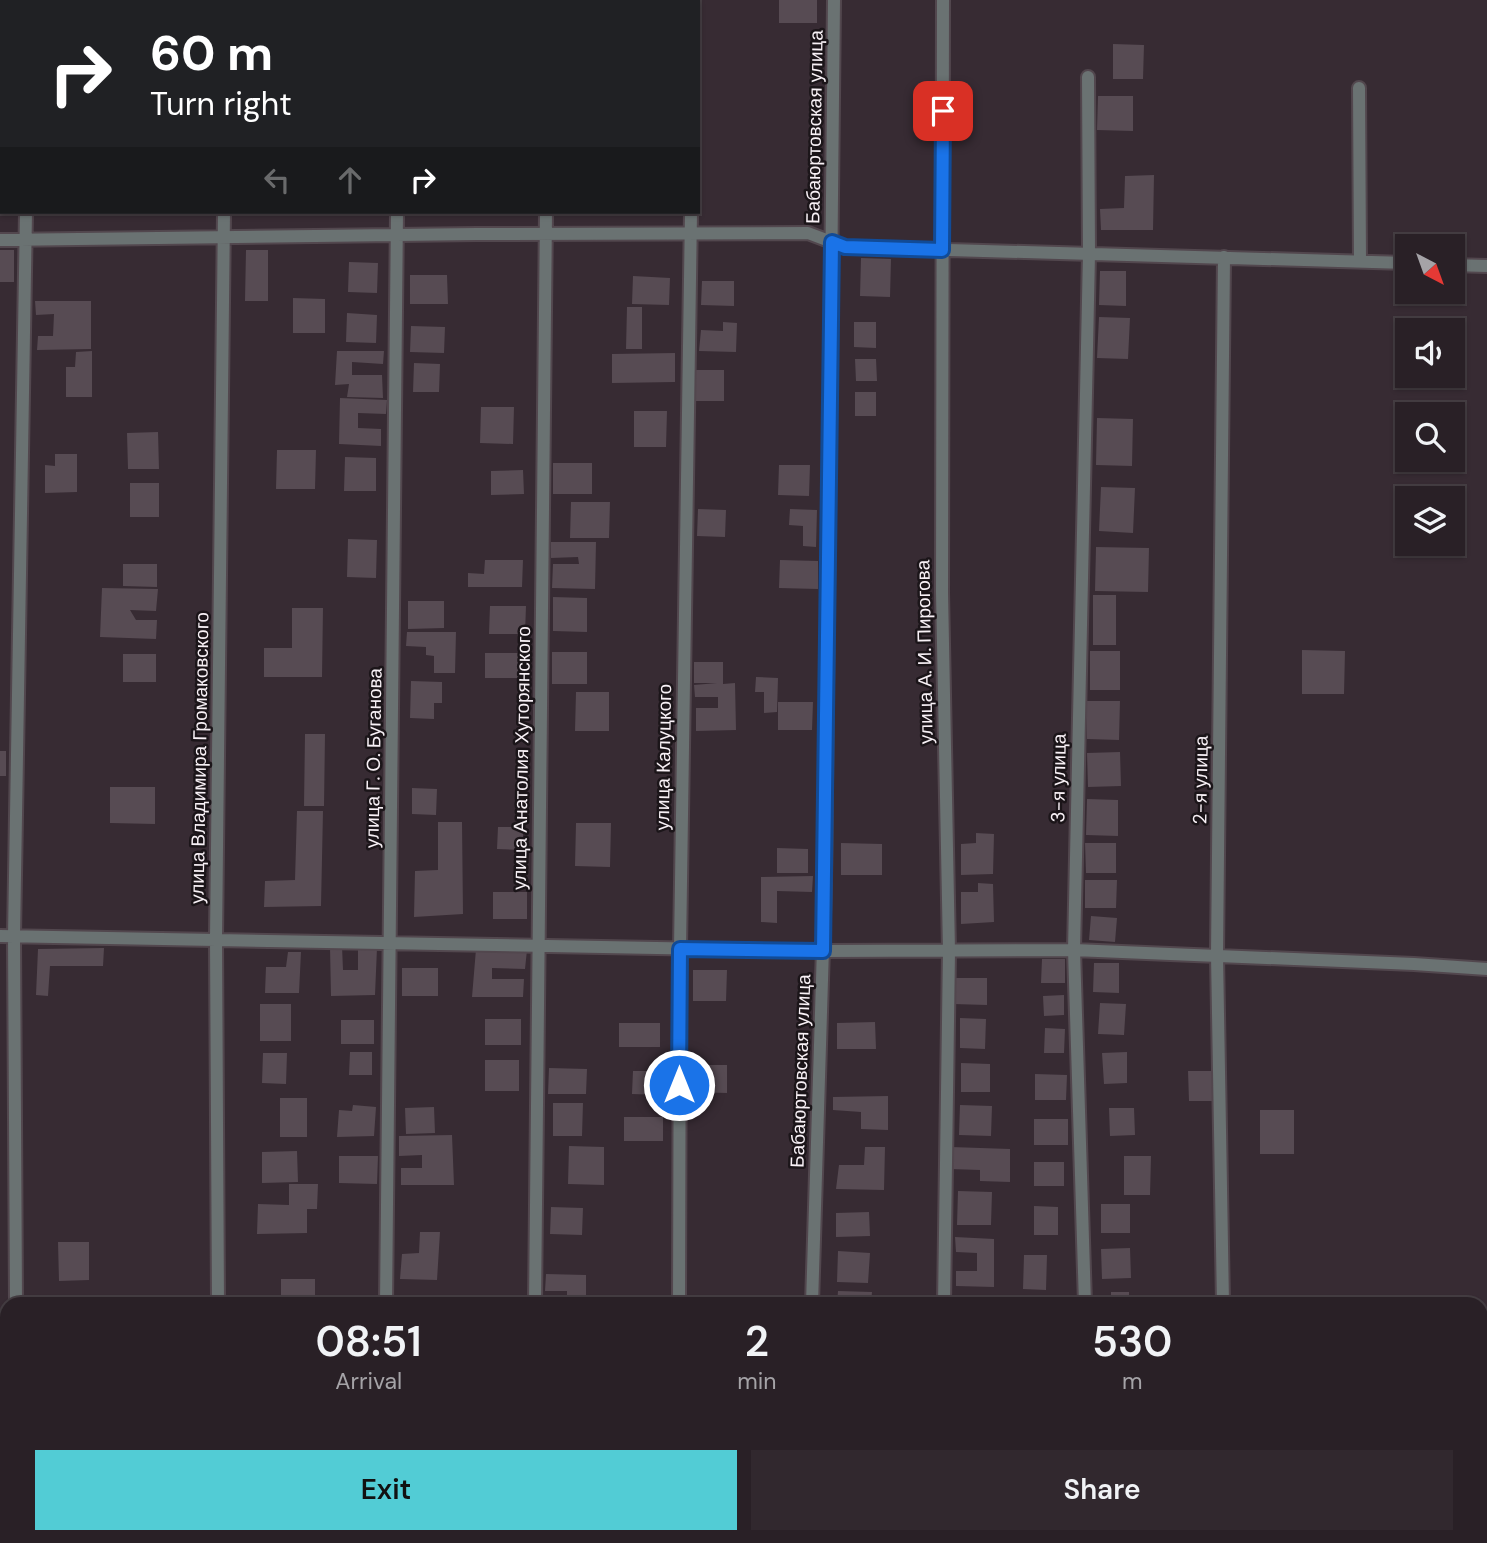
<!DOCTYPE html>
<html lang="en">
<head>
<meta charset="utf-8">
<style>
  :root { --surface:#292026; --page:#31282e; --text:#f1f3f6; --muted:#a5a3a7; --line:#453e43; --accent:#52ccd5 }
  body { margin:0; font-family:"DM Sans",sans-serif; background:var(--page); color:var(--text); height:100vh; display:flex; flex-direction:column; font-size:26px; white-space:nowrap }
  * { box-sizing:border-box; margin:0 }
  p { font-size:23px; color:var(--muted) }
  .icon { flex:none; width:38px; height:38px; fill:none; stroke:currentColor; stroke-width:2; stroke-linecap:round; stroke-linejoin:round }
  .map { position:relative; flex:1; overflow:hidden }
  .details { position:absolute; left:0px; top:1297px; width:1488px; height:247px; display:flex; flex-direction:column; background:var(--surface); border-radius:21px 21px 0 0; box-shadow:0 2px 5px #0004,0 0 0 2px var(--line) }
  .details>* { flex:none }
  .guide { position:absolute; left:0px; top:0px; width:700px; height:214px; box-shadow:0 2px 5px #0004,0 0 0 2px var(--line); background:#202124; color:#fff; overflow:hidden }
  .needle { width:46px; rotate:139deg }
  .tools { position:absolute; left:1395px; top:234px; display:grid; gap:14px }
  .tools a { display:grid; place-items:center; width:70px; height:70px; border-radius:0px; background:var(--surface); box-shadow:0 2px 5px #0004,0 0 0 2px var(--line); font-size:35px }
  .pin { position:absolute; display:grid; place-items:center; width:60px; height:60px; color:#fff; margin:-30px; border-radius:14px; box-shadow:0 4px 10px #0006 }
  .me { position:absolute; width:77px; margin:-38px; rotate:0deg; stroke-linejoin:round; filter:drop-shadow(0 0 5px #0008) }
  .turn { display:flex; align-items:center; gap:24px; height:147px; padding:0 35px; font-size:32px }
  .turn .icon { width:91px; height:91px; stroke-width:2.5 }
  .turn b { display:block; font-size:49px; line-height:60px }
  .lanes { display:flex; align-items:center; height:66px; padding:0 35px; background:#0003; justify-content:center; gap:35px; direction:ltr }
  .lanes .off { opacity:.35 }
  .eta { display:flex; justify-content:space-evenly; align-items:center; height:119px; text-align:center }
  .eta b { font-size:42px; font-weight:600; line-height:49px }
  .cta { display:flex; gap:14px; margin-top:auto; padding:14px 35px }
  .cta a { flex:1; height:80px; border-radius:0px; background:var(--accent); color:#111; font-size:28px; font-weight:600; line-height:80px; text-align:center }
  .cta a+a { background:var(--page); color:var(--text) }
  .map>svg:first-child { display:block }
  .building { fill:#574b53 }
  .lines { fill:none; stroke-linecap:round; stroke-linejoin:round }
  .minor-casing { stroke:#52474e; stroke-width:16 }
  .minor { stroke:#6a7272; stroke-width:12 }
  .route-casing { stroke:#114b97; stroke-width:18 }
  .route { stroke:#1a73e8; stroke-width:12 }
  .labels { text-anchor:middle; stroke-width:5; stroke-linejoin:round; paint-order:stroke }
  .street-label { font-size:19px; fill:#f8f1f6; stroke:#1b1519 }
</style>
</head>
<body>
<div class="map">
<svg width="1487" height="1543" viewBox="0 0 1487 1543">
  <rect width="100%" height="100%" fill="#372b33"/>
  <!-- building -->
  <path class="building" d="M779,0H817V23H779Z
    M1113,44L1144,45L1143,79H1113Z
    M1098,96H1133V131L1097,130Z
    M1154,175L1153,230H1101L1100,209L1124,208L1125,176Z
    M116,212H159V215H116Z
    M0,250H14V282H0Z
    M246,250H268V301H245Z
    M861,258L891,259L890,297L860,296Z
    M349,262L378,263L377,293L348,292Z
    M1100,271H1126V306L1099,305Z
    M410,275H447L448,304H410Z
    M633,276L670,278L669,305L632,304Z
    M702,281H734V306L701,305Z
    M293,298L325,299V333H293Z
    M35,301H91V349L37,350L38,336H53L54,314L36,315Z
    M627,307H642V349H626Z
    M347,313L377,315L376,343L346,342Z
    M1099,317L1130,318L1128,359L1097,358Z
    M723,322L737,323L736,352L699,351L701,330L723,331Z
    M854,322H876V348L854,347Z
    M411,326L445,327L444,353L410,352Z
    M92,351V397H66V367H75L76,352Z
    M337,351H384L383,364L352,362V375H382L383,398L347,397L349,384L335,385Z
    M675,353V382L612,383V354Z
    M855,359H876L877,381H856Z
    M414,363L440,364L439,392H413Z
    M694,370H724V401H694Z
    M855,392H876V416H855Z
    M340,398L387,400L386,414L358,413V428L381,429V446L339,444Z
    M481,407H514L513,444L480,443Z
    M634,411H667L666,447H634Z
    M1097,418L1133,419L1132,466L1096,465Z
    M158,432L159,469H128L127,433Z
    M277,450H316L315,489H276Z
    M55,454H77V492L45,493V465L55,466Z
    M345,457L376,458V491H344Z
    M553,463H592V494H553Z
    M779,465H810L809,496L778,495Z
    M523,470L524,494L491,495V471Z
    M130,483H159V517H130Z
    M1101,487L1135,488L1133,533L1099,531Z
    M571,502H610L609,538H570Z
    M698,509L726,510L725,537L697,536Z
    M790,509L817,510L816,547L803,546V526L789,525Z
    M348,539L377,540L376,578L347,577Z
    M551,542H596L595,589L552,588L553,564H579L578,557L551,558Z
    M1096,547L1149,548L1148,592L1095,591Z
    M485,560H523L522,587H468V573L484,574Z
    M780,560L818,561V589L779,588Z
    M123,564H157V587L123,586Z
    M102,588L158,589L156,611L130,610L136,620H157L156,639L100,637Z
    M1093,595H1116V645H1093Z
    M553,597L587,598V632L553,631Z
    M408,601H444V628L408,629Z
    M490,606H526L525,634H489Z
    M292,608H323L322,677H264V648H292Z
    M407,632H456L455,673H434V656L426,655V647L406,646Z
    M1302,650L1345,651L1344,694H1302Z
    M1090,651H1120V690H1090Z
    M552,652H587V684H552Z
    M485,653H518V678H485Z
    M123,654H156V682H123Z
    M694,662H723V684L735,683L736,730L696,731V708H718V697H695L694,685L717,683H694Z
    M756,677L778,678L777,712L764,713V692H755Z
    M411,681L442,682V703H434V719L410,718Z
    M576,692H609V731H575Z
    M1087,701H1120L1119,740L1087,739Z
    M778,702H813L812,730H778Z
    M305,734H325L324,806H304Z
    M0,751H6V776H0Z
    M1120,752L1121,786L1088,787L1087,753Z
    M110,787H155V824L110,823Z
    M412,788L437,789L436,815L412,814Z
    M1087,799L1118,800V836L1086,835Z
    M297,811H323L321,906L264,907L265,881L295,880Z
    M438,822H462L463,914L414,917L415,871L438,870Z
    M576,823H611L610,867L575,866Z
    M498,827H523V850L497,849Z
    M976,833L994,834L993,874L961,875V844L976,843Z
    M841,843L882,844V875H841Z
    M1085,843H1116V873H1086Z
    M777,848L808,849V873H777Z
    M813,876L812,892L777,891V923L761,922V877Z
    M1085,880H1117L1116,908H1085Z
    M978,883L993,884L994,922L961,924V892H978Z
    M493,892H527V919H493Z
    M1091,916L1117,918L1115,942L1089,940Z
    M342,946L343,970H358V948H377L375,995L331,996L330,947Z
    M104,948L103,966H50L48,996L36,995L38,949Z
    M476,949L527,950L525,969L492,968V979H524L523,997H472Z
    M288,952H301L299,993H265L266,967H286Z
    M1042,959H1065V983H1041Z
    M1094,963H1119V993L1093,992Z
    M402,968H438V996H402Z
    M693,970H727L726,1001H693Z
    M954,978H987V1005L953,1004Z
    M1064,995V1015L1044,1016L1043,996Z
    M1100,1003L1126,1004L1124,1035L1098,1034Z
    M260,1004H291V1041H260Z
    M960,1018L986,1019L985,1049L960,1048Z
    M485,1019H521V1045H485Z
    M341,1020H374V1044H341Z
    M875,1022L876,1049H837V1023Z
    M619,1023H660V1047H619Z
    M1045,1028L1065,1029L1064,1053H1044Z
    M350,1052H372V1075H349Z
    M1127,1052V1083L1104,1084L1102,1053Z
    M263,1053H287L286,1084L262,1083Z
    M485,1060H519V1091H485Z
    M961,1063L990,1064V1092H961Z
    M694,1065H727V1093L693,1092Z
    M549,1068L587,1069L586,1094H548Z
    M633,1071H663L662,1095L632,1094Z
    M1188,1071H1212L1213,1101H1189Z
    M1035,1074L1067,1075L1066,1100H1035Z
    M888,1096V1130L861,1129V1112L833,1110V1097Z
    M280,1098H307V1137H280Z
    M553,1103H583L582,1136H553Z
    M353,1105L376,1107L374,1136L337,1137L339,1110L352,1111Z
    M960,1105L992,1106L991,1136L959,1135Z
    M434,1107L435,1133L406,1134L405,1108Z
    M1109,1108H1134L1135,1135L1110,1136Z
    M1260,1110H1294V1154H1260Z
    M624,1117H663V1141H624Z
    M1034,1119H1068V1145H1034Z
    M452,1135L454,1185H401V1168H422V1155L399,1156V1136Z
    M569,1146L604,1147V1185L568,1184Z
    M865,1147H885L884,1190L836,1189L839,1165H864Z
    M951,1147L1010,1149V1182L980,1181V1170L950,1169Z
    M297,1151L298,1182L262,1183V1152Z
    M339,1156H378L377,1184L339,1183Z
    M1124,1156H1151L1150,1195H1124Z
    M1034,1162H1064V1186H1034Z
    M289,1184H318L317,1209H307V1233L257,1234L258,1204L289,1205Z
    M958,1191L992,1192L991,1225H957Z
    M1101,1204H1130V1233H1101Z
    M1034,1206L1058,1207V1235H1034Z
    M551,1207L583,1208L582,1235L550,1234Z
    M869,1212L870,1236L836,1237V1213Z
    M420,1232H440L437,1280L400,1279L402,1254L419,1253Z
    M955,1237L994,1239V1287L956,1286V1271H977V1253L956,1252Z
    M58,1242H89V1280L59,1281Z
    M1130,1248L1131,1278L1102,1279L1101,1249Z
    M838,1251L870,1253L868,1283L837,1282Z
    M1024,1255H1047L1046,1290L1023,1289Z
    M546,1274L586,1275V1295H567V1291H545Z
    M281,1279H315V1304H281Z
    M838,1291L872,1292L871,1304H837Z
    M1111,1292H1129V1304H1111Z
    M966,1295L995,1296V1304H965Z
    M0,1420H7V1438H0Z
    M33,1536H67V1543H33Z
    M556,1536H584L577,1543H561Z
    M887,1536H908L913,1543H879Z
    M1195,1536H1232L1238,1543H1197L1193,1538Z"/>
  <g class="lines">
    <!-- minor casing -->
    <g class="minor-casing">
      <path id="minor" d="M943,0L942,592L949,951L944,1304
        M30,2V0
        M226,2V0
        M399,2V0
        M548,2V0
        M691,2V0
        M1359,88L1360,261
        M0,240L477,234L808,233L845,247L1407,263
        M1452,265L1487,266
        M0,936L823,951L1074,950L1414,964L1487,969
        M16,1304L14,936L26,212
        M218,1304L216,939L224,212
        M386,1304L397,212
        M535,1304L546,212
        M679,1304L680,949L691,212
        M812,1304L825,883L834,0
        M1085,1304L1074,950L1089,254L1088,77
        M1223,1304L1217,955L1224,257
        M1480,1495L1487,1494
        M16,1536V1543
        M218,1536V1543
        M384,1536L388,1543
        M526,1536L531,1543
        M826,1536L831,1543
        M1081,1536L1086,1543
        M1267,1536L1272,1543
        M480,1543L488,1536"/>
    </g>
    <!-- minor -->
    <use href="#minor" class="minor"/>
  </g>
  <g class="lines">
    <!-- route casing -->
    <g class="route-casing">
      <path id="route" d="M679,1085L680,949L823,951L832,242L845,247L942,250L943,111"/>
    </g>
    <!-- route -->
    <use href="#route" class="route"/>
  </g>
  <g class="labels">
    <!-- street labels -->
    <g class="street-label">
      <text transform="translate(814 127) rotate(-89)" y="7">Бабаюртовская улица</text>
      <text transform="translate(924 652) rotate(-91)" y="7">улица А. И. Пирогова</text>
      <text transform="translate(663 757) rotate(-89)" y="7">улица Калуцкого</text>
      <text transform="translate(199 758) rotate(-89)" y="7">улица Владимира Громаковского</text>
      <text transform="translate(373 758) rotate(-89)" y="7">улица Г. О. Буганова</text>
      <text transform="translate(521 758) rotate(-89)" y="7">улица Анатолия Хуторянского</text>
      <text transform="translate(1058 778) rotate(-89)" y="7">3-я улица</text>
      <text transform="translate(1200 780) rotate(-89)" y="7">2-я улица</text>
      <text transform="translate(800 1071) rotate(-88)" y="7">Бабаюртовская улица</text>
    </g>
  </g>
</svg>
<div class="tools">
<a><svg class="needle" viewBox="-14 -14 28 28"><path d="M0-13l5 13h-10z" fill="#e53935"/><path d="M0 13l5-13h-10z" fill="#a5a3a7"/></svg></a>
<a><svg class="icon" aria-label="sound" viewBox="0 0 24 24"><path d="M4 9h4l5-4v14l-5-4H4zM17 9q2 3 0 6"/></svg></a>
<a><svg class="icon" aria-label="search" viewBox="0 0 24 24"><circle cx="10" cy="10" r="6"/><path d="M15 15l6 6"/></svg></a>
<a><svg class="icon" aria-label="layers" viewBox="0 0 24 24"><path d="M12 4l9 5-9 5-9-5zM3 14l9 5 9-5"/></svg></a>
</div>
<div class="pin" style="left:943px;top:111px;background:#d93025"><svg class="icon" aria-label="arrive" viewBox="0 0 24 24"><path d="M6 21V4h12l-3 4 3 4H6"/></svg></div>
<svg class="me" style="left:679px;top:1085px" viewBox="-20 -20 40 40"><circle r="17" fill="#1a73e8" stroke="#fff" stroke-width="3"/><path d="M0-11L8 9 0 5-8 9z" fill="#fff"/></svg>
<div class="guide">
<div class="turn"><svg class="icon" aria-label="right" viewBox="0 0 24 24"><path d="M7 20v-9h11M14 6l5 5-5 5"/></svg><div><b>60 m</b>Turn right</div></div>
<div class="lanes"><svg class="icon off" aria-label="left" viewBox="0 0 24 24"><path d="M17 20v-9H6M10 6l-5 5 5 5"/></svg><svg class="icon off" aria-label="ahead" viewBox="0 0 24 24"><path d="M12 20V5M6 11l6-6 6 6"/></svg><svg class="icon" aria-label="right" viewBox="0 0 24 24"><path d="M7 20v-9h11M14 6l5 5-5 5"/></svg></div>
</div>
<section class="details">
<div class="eta">
<div><b>08:51</b><p>Arrival</p></div>
<div><b>2</b><p>min</p></div>
<div><b>530</b><p>m</p></div>
</div>
<div class="cta"><a>Exit</a><a>Share</a></div>
</section>
</div>
</body>
</html>
